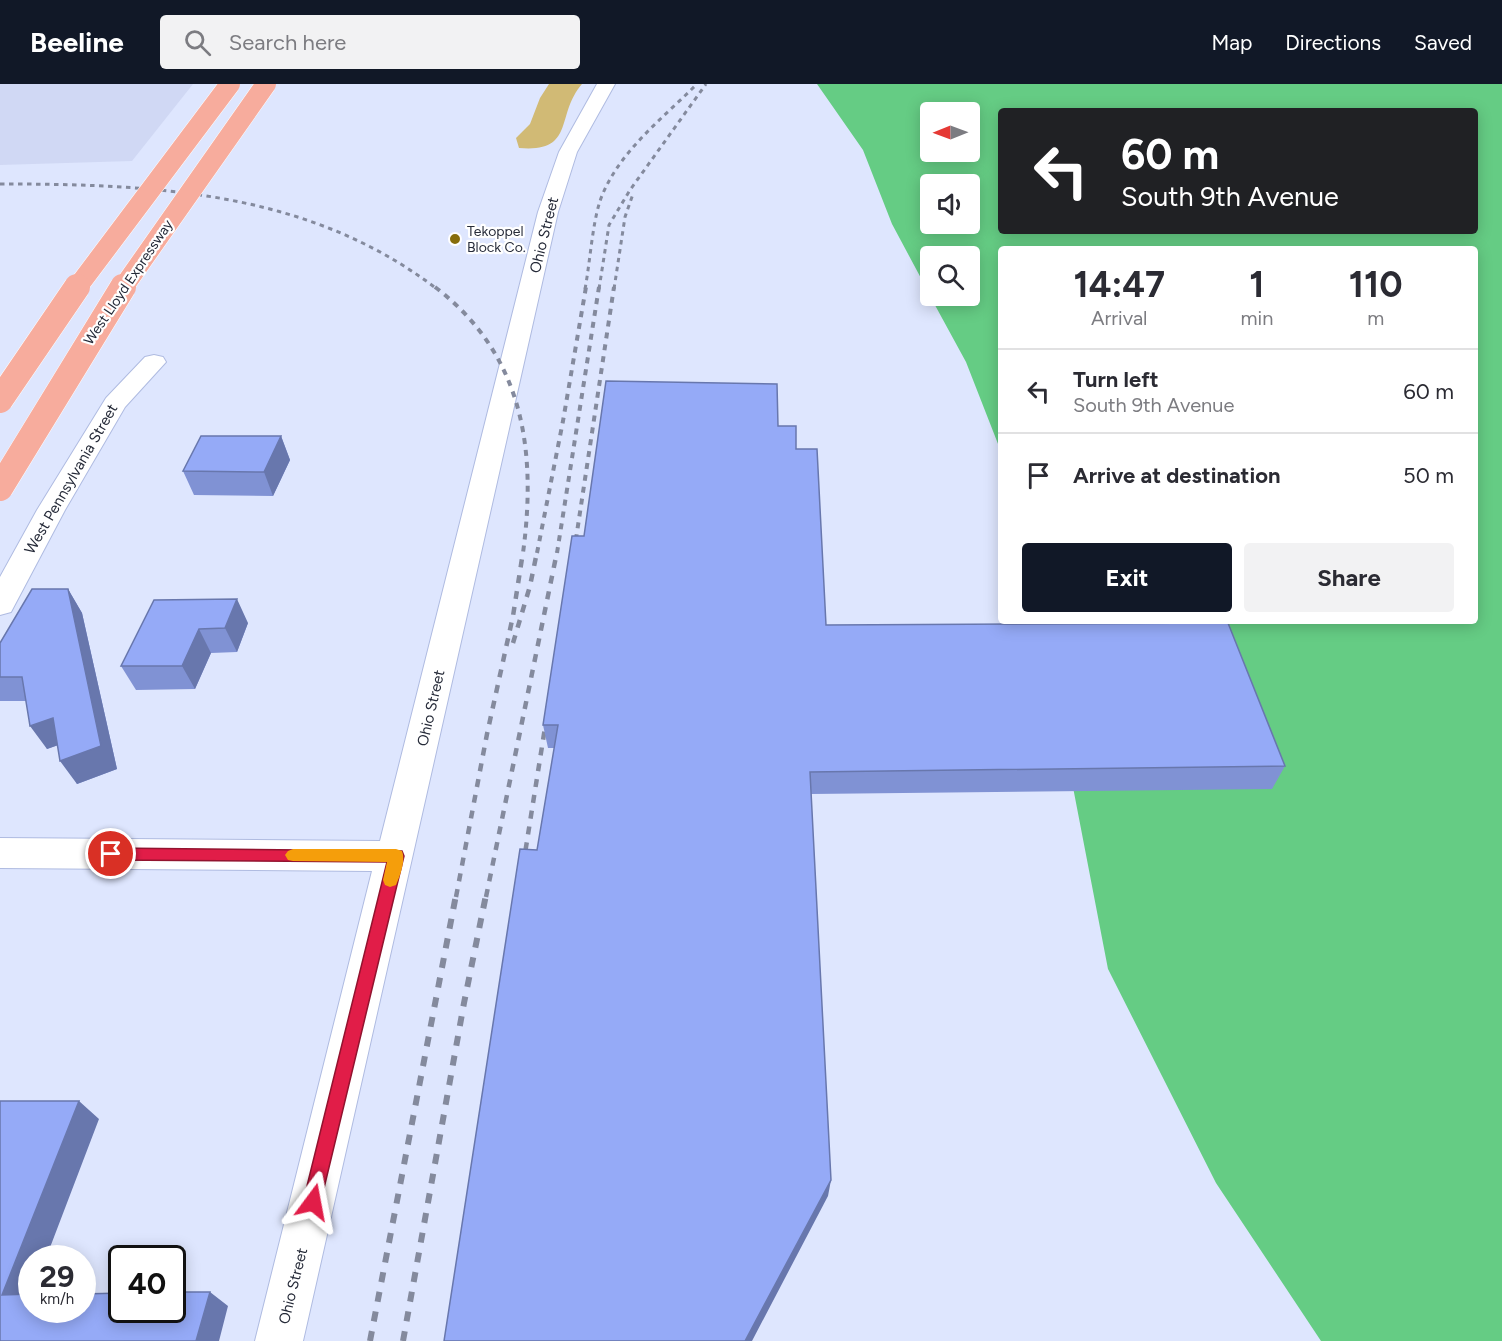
<!DOCTYPE html>
<html lang="en">
<head>
<meta charset="utf-8">
<style>
  :root { --surface:#fff; --page:#f2f2f3; --text:#2b2b33; --muted:#7c7c81; --line:#e1e1e2; --accent:#111827 }
  body { margin:0; font-family:Figtree,sans-serif; background:var(--page); color:var(--text); height:100vh; display:flex; flex-direction:column; font-size:22px; white-space:nowrap }
  * { box-sizing:border-box; margin:0 }
  p { font-size:20px; color:var(--muted) }
  .icon { flex:none; width:33px; height:33px; fill:none; stroke:currentColor; stroke-width:2; stroke-linecap:round; stroke-linejoin:round }
  .map { position:relative; flex:1; overflow:hidden }
  .side { position:absolute; left:998px; top:162px; width:480px; height:378px; display:flex; flex-direction:column; background:var(--surface); border-radius:6px; box-shadow:0 3px 15px #0003 }
  .side>* { flex:none }
  .hud { position:absolute; left:998px; top:24px; width:480px; height:126px; border-radius:6px; box-shadow:0 3px 15px #0003; background:#202124; color:#fff; overflow:hidden }
  .needle { width:39px; rotate:269deg }
  .controls { position:absolute; left:920px; top:18px; display:grid; gap:12px }
  .controls a { display:grid; place-items:center; width:60px; height:60px; border-radius:6px; background:var(--surface); box-shadow:0 3px 15px #0003; font-size:30px }
  .speed { position:absolute; left:18px; top:1161px; display:flex; gap:12px; font-size:30px; font-weight:700; text-align:center }
  .speed>* { display:grid; place-content:center; width:78px; height:78px; border-radius:50%; background:var(--surface); box-shadow:0 3px 15px #0003; line-height:1 }
  .speed small { font-size:15px; font-weight:400 }
  .speed .limit { border:3px solid #111; border-radius:9px; background:#fff; color:#111 }
  .pin { position:absolute; display:grid; place-items:center; width:51px; height:51px; color:#fff; margin:-26px; border:3px solid #fff; border-radius:50%; box-shadow:0 2px 6px #0007 }
  .me { position:absolute; width:66px; margin:-33px; rotate:13deg; stroke-linejoin:round; filter:drop-shadow(0 0 4px #0008) }
  .turn { display:flex; align-items:center; gap:21px; height:126px; padding:0 24px; font-size:27px }
  .turn .icon { width:78px; height:78px; stroke-width:2.5 }
  .turn b { display:block; font-size:42px; line-height:51px }
  .eta { display:flex; justify-content:space-evenly; align-items:center; height:102px; text-align:center }
  .eta b { font-size:36px; font-weight:700; line-height:42px }
  .primary-button { display:flex; gap:12px; margin-top:auto; padding:12px 24px }
  .primary-button a { flex:1; height:69px; border-radius:6px; background:var(--accent); color:#fff; font-size:24px; font-weight:700; line-height:69px; text-align:center }
  .primary-button a+a { background:var(--page); color:var(--text) }
  ul { padding:0; list-style:none }
  li { display:flex; align-items:center; gap:18px; height:84px; padding:0 24px; border-top:2px solid var(--line) }
  li div { flex:1 }
  li b { display:block; font-size:22px }
  li em { font-style:normal }
  header { display:flex; align-items:center; gap:36px; box-sizing:border-box; height:84px; padding:0 30px; background:var(--accent); color:#fff }
  header strong { font-size:28px }
  nav { display:flex; gap:33px; margin-inline-start:auto; font-size:21px }
  .search { width:420px; height:54px; background:var(--page); display:flex; align-items:center; gap:15px; box-sizing:border-box; padding:0 21px; border-radius:6px; color:var(--muted); font-size:22px }
  .map>svg:first-child { display:block }
  .built { fill:#d0d8f4 }
  .green { fill:#d1ba75 }
  .water { fill:#65cc84; fill-rule:evenodd }
  .lines { fill:none; stroke-linecap:round; stroke-linejoin:round }
  .minor-casing { stroke:#afbbe1; stroke-width:2 }
  .minor { fill:#fff; fill-rule:evenodd }
  .rail-far3 { stroke:#848a9d; stroke-width:3; stroke-dasharray:4.5 4.5; stroke-linecap:butt }
  .rail-far2 { stroke:#848a9d; stroke-width:4; stroke-dasharray:6 6; stroke-linecap:butt }
  .rail-far1 { stroke:#848a9d; stroke-width:4.5; stroke-dasharray:8 8; stroke-linecap:butt }
  .rail { stroke:#848a9d; stroke-width:6; stroke-dasharray:10 10; stroke-linecap:butt }
  .highway-bridge-far1-casing { stroke:#fff; stroke-width:21; stroke-linecap:butt }
  .highway-bridge-casing { stroke:#fff; stroke-width:27; stroke-linecap:butt }
  .highway-bridge-far1 { stroke:#f7ac9d; stroke-width:20 }
  .highway-bridge { stroke:#f7ac9d; stroke-width:26 }
  .wall { fill:#8092d4 }
  .shaded-wall { fill:#6877ad }
  .building { fill:#95aaf7; stroke:#6877ad; stroke-width:1.5 }
  .route { fill:#e11d48; stroke:#92132f; stroke-width:1.5 }
  .slow { fill:#f59e0b }
  .poi-dot { fill:#876d0c; stroke:#fff; stroke-width:2 }
  .labels { text-anchor:middle; stroke-width:4.5; stroke-linejoin:round; paint-order:stroke }
  .far-poi-label { font-size:14px; fill:#262b39; stroke:#fff; text-anchor:start }
  .far-street-label { font-size:14px; fill:#262b39; stroke:#fff }
  .street-label { font-size:15px; fill:#262b39; stroke:#fff }
</style>
</head>
<body>
<header>
<strong>Beeline</strong>
<div class="search"><svg class="icon" aria-label="search" viewBox="0 0 24 24"><circle cx="10" cy="10" r="6"/><path d="M15 15l6 6"/></svg>Search here</div>
<nav><a>Map</a><a>Directions</a><a>Saved</a></nav>
</header>
<div class="map">
<svg width="1502" height="1257" viewBox="0 0 1502 1257">
  <rect width="100%" height="100%" fill="#dee6fe"/>
  <!-- built -->
  <path class="built" d="M0,0H193L132,77L0,81Z"/>
  <!-- green -->
  <path class="green" d="M549,0H582C555,31 576,69 519,64L516,54L530,40L540,14Z"/>
  <!-- water -->
  <path class="water" d="M817,0H1502V1257H1321L1216,1099L1108,885L1041,537H1474V165H1000V365L966,278L930,212H969V172H930V211L892,140L863,66ZM1000,27H1474V147H1000ZM930,28H969V68H930ZM930,100H969V140H930Z"/>
  <g class="lines">
    <!-- minor casing -->
    <g class="minor-casing">
      <path id="minor" d="M597,0H615L577,68L558,128L303,1257H255L372,787L0,784V754L380,757L538,128L559,68Z
        M154,271L163,273L166,278L125,323L65,426L11,528L0,531V493L37,426L106,314L145,273Z"/>
    </g>
    <!-- minor -->
    <use href="#minor" class="minor"/>
    <!-- rail-far3 -->
    <path class="rail-far3" d="M0,100C155,100 309,107 437,205
      M585,205C590,179 592,142 600,117C617,69 662,35 697,0
      M599,205L609,141L630,106L706,0
      M614,205L625,133L633,110"/>
    <!-- rail-far2 -->
    <path class="rail-far2" d="M435,203C523,270 537,365 523,469
      M574,468L614,203
      M537,469L563,337L586,203
      M557,469L599,203"/>
    <!-- rail-far1 -->
    <path class="rail-far1" d="M513,559L530,502L537,468
      M523,782L547,631
      M456,813L487,650L513,532L523,468
      M486,813L557,468"/>
    <!-- rail -->
    <path class="rail" d="M370,1257L456,811
      M403,1257L464,919L486,811"/>
    <!-- highway-bridge-far1 casing -->
    <g class="highway-bridge-far1-casing">
      <path id="highway-bridge-far1" d="M76,205L230,0
        M122,205L266,0"/>
    </g>
    <!-- highway-bridge casing -->
    <g class="highway-bridge-casing">
      <path id="highway-bridge" d="M0,316L77,203
        M0,404L123,203"/>
    </g>
    <!-- highway-bridge-far1 -->
    <use href="#highway-bridge-far1" class="highway-bridge-far1"/>
    <!-- highway-bridge -->
    <use href="#highway-bridge" class="highway-bridge"/>
  </g>
  <!-- wall -->
  <path class="wall" d="M778,342L796,365L826,541L1285,682L1272,705L811,710L828,1112L554,664H548L543,641L584,452Z
    M281,352L290,376L273,412L194,411L183,387Z
    M68,505L82,529L117,685L77,700L58,661L47,665L26,617H0V559Z
    M154,516L248,539L237,568L211,569L195,605L136,606L121,582Z"/>
  <!-- shaded-wall -->
  <path class="shaded-wall" d="M281,352L290,376L273,412L264,388Z
    M68,505L82,529L117,685L77,700L60,677Z
    M237,515L248,539L237,568L225,544Z
    M199,545L211,569L195,605L182,582Z
    M53,634L70,657L47,665L30,642Z
    M79,1017L99,1035L46,1174H32V1213L2,1211Z
    M831,1096L828,1112L752,1257H745Z
    M210,1208L228,1222L219,1257H196Z"/>
  <!-- building -->
  <path class="building" d="M606,297L777,300L778,342H796V365H817L826,541L1228,539L1285,682L810,688L831,1096L745,1257H444L520,765L537,766L558,641H543L572,452H584Z
    M201,352H281L264,388L183,387Z
    M32,505H68L101,662L60,677L53,634L30,642L22,593H0V559Z
    M237,515L225,544L199,545L182,582H121L154,516Z
    M0,1017H79L2,1211L32,1210V1226H82V1210L122,1209V1226H172V1208H210L196,1257H0Z"/>
  <!-- route -->
  <path class="route" d="M111,764L402,767L404,772L319,1125L313,1128L306,1125L303,1118L387,778L111,776L106,774L104,770L106,765Z"/>
  <!-- slow -->
  <path class="slow" d="M293,765H396L402,767C406,776 400,792 396,801L390,803L385,801L383,796L387,778L293,777L288,776L285,771L288,767Z"/>
  <!-- markers -->
  <circle class="poi-dot" cx="455" cy="155" r="6"/>
  <g class="labels">
    <!-- far-poi labels -->
    <g class="far-poi-label">
      <text x="467" y="152">Tekoppel<tspan x="467" dy="16">Block Co.</tspan></text>
    </g>
    <!-- far-street labels -->
    <g class="far-street-label">
      <text transform="translate(128 198) rotate(-56)" y="5">West Lloyd Expressway</text>
    </g>
    <!-- street labels -->
    <g class="street-label">
      <text transform="translate(544 151) rotate(-76)" y="5">Ohio Street</text>
      <text transform="translate(71 395) rotate(-60)" y="5">West Pennsylvania Street</text>
      <text transform="translate(431 624) rotate(-77)" y="5">Ohio Street</text>
      <text transform="translate(293 1202) rotate(-76)" y="5">Ohio Street</text>
    </g>
  </g>
</svg>
<div class="controls">
<a><svg class="needle" viewBox="-14 -14 28 28"><path d="M0-13l5 13h-10z" fill="#e53935"/><path d="M0 13l5-13h-10z" fill="#7c7c81"/></svg></a>
<a><svg class="icon" aria-label="sound" viewBox="0 0 24 24"><path d="M4 9h4l5-4v14l-5-4H4zM17 9q2 3 0 6"/></svg></a>
<a><svg class="icon" aria-label="search" viewBox="0 0 24 24"><circle cx="10" cy="10" r="6"/><path d="M15 15l6 6"/></svg></a>
</div>
<div class="speed"><div>29<small>km/h</small></div><div class="limit">40</div></div>
<div class="pin" style="left:111px;top:770px;background:#d93025"><svg class="icon" aria-label="arrive" viewBox="0 0 24 24"><path d="M6 21V4h12l-3 4 3 4H6"/></svg></div>
<svg class="me" style="left:313px;top:1118px" viewBox="-20 -20 40 40"><path d="M0-17L14 15 0 8-14 15z" fill="#e11d48" stroke="#fff" stroke-width="4"/></svg>
<div class="hud">
<div class="turn"><svg class="icon" aria-label="left" viewBox="0 0 24 24"><path d="M17 20v-9H6M10 6l-5 5 5 5"/></svg><div><b>60 m</b>South 9th Avenue</div></div>
</div>
<section class="side">
<div class="eta">
<div><b>14:47</b><p>Arrival</p></div>
<div><b>1</b><p>min</p></div>
<div><b>110</b><p>m</p></div>
</div>
<ul>
<li><svg class="icon" aria-label="left" viewBox="0 0 24 24"><path d="M17 20v-9H6M10 6l-5 5 5 5"/></svg><div><b>Turn left</b><p>South 9th Avenue</p></div><em>60 m</em></li>
<li><svg class="icon" aria-label="arrive" viewBox="0 0 24 24"><path d="M6 21V4h12l-3 4 3 4H6"/></svg><div><b>Arrive at destination</b></div><em>50 m</em></li>
</ul>
<div class="primary-button"><a>Exit</a><a>Share</a></div>
</section>
</div>
</body>
</html>
